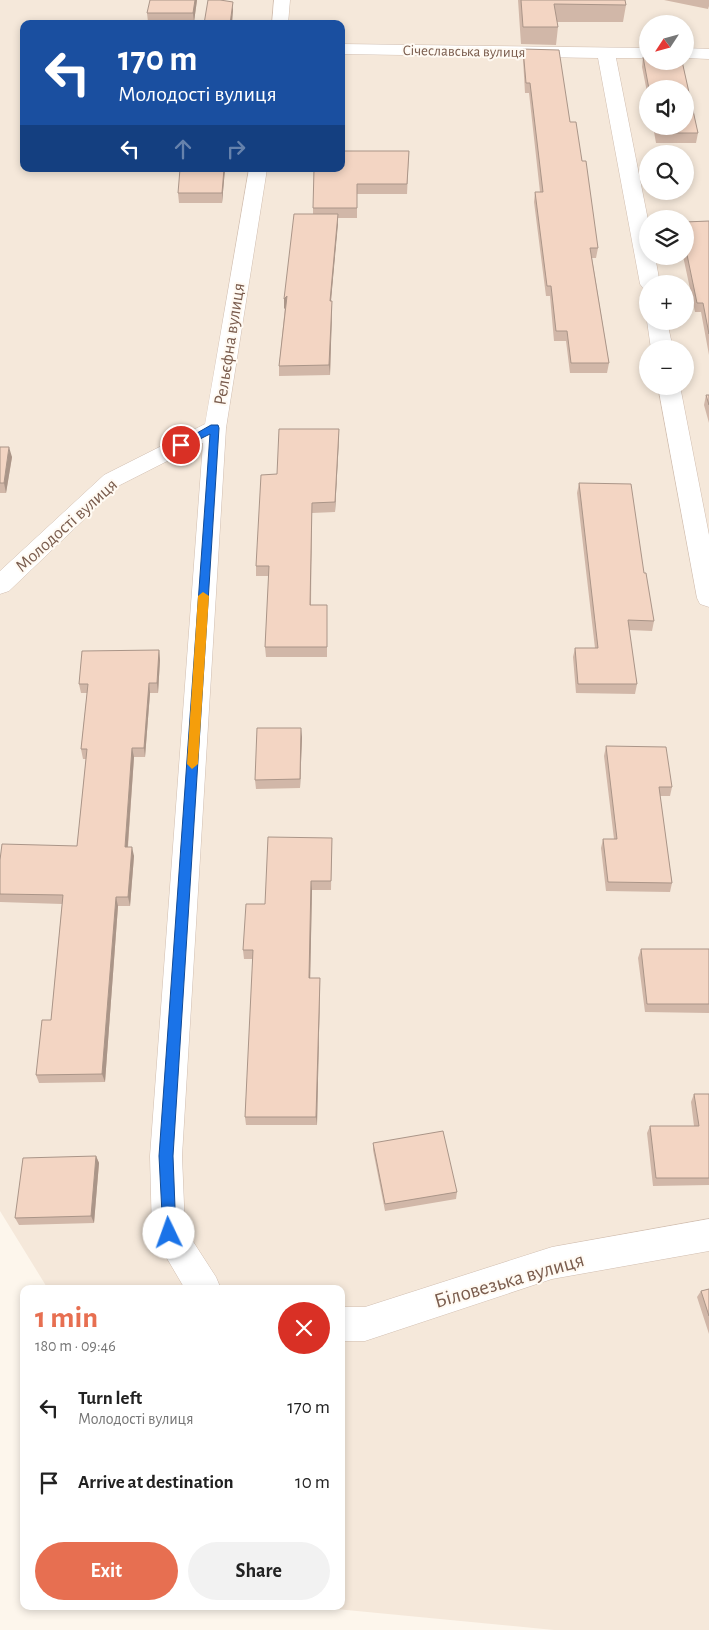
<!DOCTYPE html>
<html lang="en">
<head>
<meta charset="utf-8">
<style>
  :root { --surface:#fff; --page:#f2f2f2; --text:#222; --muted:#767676; --accent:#e76f51 }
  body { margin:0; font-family:"Alegreya Sans",sans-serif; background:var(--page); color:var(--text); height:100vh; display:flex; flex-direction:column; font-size:19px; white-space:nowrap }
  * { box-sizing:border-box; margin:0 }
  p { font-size:16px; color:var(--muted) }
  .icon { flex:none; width:28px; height:28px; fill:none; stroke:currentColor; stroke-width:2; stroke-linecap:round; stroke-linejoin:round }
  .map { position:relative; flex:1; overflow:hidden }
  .details { position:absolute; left:20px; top:1285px; width:325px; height:325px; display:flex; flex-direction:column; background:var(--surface); border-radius:10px; box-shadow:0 2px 8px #0003 }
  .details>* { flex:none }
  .top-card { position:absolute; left:20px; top:20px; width:325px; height:152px; border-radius:10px; box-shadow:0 2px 8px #0003; background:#1a4fa0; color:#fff; overflow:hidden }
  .needle { width:32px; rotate:234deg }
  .buttons { position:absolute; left:639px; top:15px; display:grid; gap:10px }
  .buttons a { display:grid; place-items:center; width:55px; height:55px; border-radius:50%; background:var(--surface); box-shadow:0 2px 8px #0003; font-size:25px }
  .pin { position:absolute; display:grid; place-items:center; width:42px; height:42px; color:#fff; margin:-21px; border:2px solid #fff; border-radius:50%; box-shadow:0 1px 5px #0007 }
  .me { position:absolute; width:55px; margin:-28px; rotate:357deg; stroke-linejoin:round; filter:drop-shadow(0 0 4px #0008) }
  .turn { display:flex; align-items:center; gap:18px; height:105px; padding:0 15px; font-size:22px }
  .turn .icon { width:65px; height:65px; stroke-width:2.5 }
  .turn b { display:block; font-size:35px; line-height:42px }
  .lanes { display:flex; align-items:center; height:48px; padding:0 15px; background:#0003; justify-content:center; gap:25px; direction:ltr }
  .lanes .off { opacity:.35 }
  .round { display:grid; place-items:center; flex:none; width:52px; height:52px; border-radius:26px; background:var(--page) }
  .head { display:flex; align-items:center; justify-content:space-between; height:85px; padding:0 15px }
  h1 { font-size:30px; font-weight:700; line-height:38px; color:var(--accent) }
  .button { display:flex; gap:10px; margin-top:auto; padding:10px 15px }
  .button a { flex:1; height:58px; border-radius:30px; background:var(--accent); color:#fff; font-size:20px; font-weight:700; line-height:58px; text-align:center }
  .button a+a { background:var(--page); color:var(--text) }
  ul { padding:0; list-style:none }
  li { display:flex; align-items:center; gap:15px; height:75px; padding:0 15px }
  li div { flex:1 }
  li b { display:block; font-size:19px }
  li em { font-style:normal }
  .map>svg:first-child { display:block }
  .residential { fill:#f5e8da; fill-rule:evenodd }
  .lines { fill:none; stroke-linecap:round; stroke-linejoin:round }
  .minor-casing { stroke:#d1beb0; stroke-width:1 }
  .minor { fill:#fff; fill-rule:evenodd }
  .wall { fill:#d1b7a8 }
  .shaded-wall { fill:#aa9588 }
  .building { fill:#f3d5c3; stroke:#aa9588 }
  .route { fill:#1a73e8; stroke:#114b97 }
  .slow { fill:#f59e0b }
  .labels { text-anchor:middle; stroke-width:4; stroke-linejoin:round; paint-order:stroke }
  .far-street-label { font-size:15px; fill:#7a5c4d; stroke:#fffaf3 }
  .street-label { font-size:18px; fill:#7a5c4d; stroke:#fffaf3 }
  .near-street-label { font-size:21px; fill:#7a5c4d; stroke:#fffaf3 }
</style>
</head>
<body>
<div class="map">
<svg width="709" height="1630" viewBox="0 0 709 1630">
  <rect width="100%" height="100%" fill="#fdf6ec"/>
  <!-- residential -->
  <path class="residential" d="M0,0H709V1630H554L305,1606H341V1289H48L0,1211ZM24,24H341V169H24ZM648,24H685V61H648ZM648,89H685V126H648ZM648,154H685V191H648ZM648,219H685V256H648ZM648,284H685V321H648ZM648,349H685V386H648Z"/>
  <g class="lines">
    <!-- minor casing -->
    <g class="minor-casing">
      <path id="minor" d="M274,0H290L288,24H272Z
        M341,44L648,48V58H616L648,220V256H655L660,284H648V289L643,288L640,284L598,58L341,54Z
        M685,48L709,49V59L685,58Z
        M249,169H267L226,428L182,1156L185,1229L216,1277L221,1289H185L152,1233L150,1156L203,443L120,485L9,591L0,594V571L104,475L205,424Z
        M648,320V321H667L673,349H651L647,321Z
        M658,386H680L709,535V607L700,604L697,598Z
        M709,1219V1251L552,1279L365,1341H341V1307H365L552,1247Z"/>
    </g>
    <!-- minor -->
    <use href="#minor" class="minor"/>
  </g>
  <!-- wall -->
  <path class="wall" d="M197,0L194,22H148L147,13Z
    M518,0H625L626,5L623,22H557L558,27L556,45L521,44Z
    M664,0H709V6L708,9Z
    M523,49L570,122L582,161L598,248L596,258H592L609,363L607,373H570L566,341H554L550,296H546L534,202L535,192H540L529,93H525L523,59Z
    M643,57H648V61H682L698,133L696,143H656L653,126H685V89H648V97L642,67Z
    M409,151L407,194H357V218H338L331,301L332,311L330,375L279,376V366L285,307L284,309L313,214V208Z
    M225,169L222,203H179L178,193Z
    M709,221V355L701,312H695L683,256H685V222Z
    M706,395H709V423L704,405Z
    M339,429L335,512L312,513L311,605L327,615V657H266L265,647L269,576H256V566L277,474Z
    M0,447L12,457L6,493H0Z
    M579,483L644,573L654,621L652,631L629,630L637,684L635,694L576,693L573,657L575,648H595L577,493Z
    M159,650L160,660L158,693H150L145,757H134L128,847L134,856L130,906H118L105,1082L39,1083L36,1075L51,1020L62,904L0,902V860L77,846L86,759H83L81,749L87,693H81L79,684Z
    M302,737L300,788L256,789L255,780Z
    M606,746L672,787L670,796H660L672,883L670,892L606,891L601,848L603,839H614L604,756Z
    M332,838L331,890H312L310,978H320V987L317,1125H246L245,1117L253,959H244L243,950L265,904Z
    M641,949L709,952V1013L645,1012L638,958Z
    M694,1094H709V1185L653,1186L647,1133L650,1126H694L691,1102Z
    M373,1143L457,1192L456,1199L385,1211L373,1150Z
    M96,1156L99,1163L94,1223L19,1225L15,1218Z
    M709,1289V1334L697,1297L701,1291Z"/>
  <!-- shaded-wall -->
  <path class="shaded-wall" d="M195,0H197L194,22L193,13Z
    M233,2V11L232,24H230Z
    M224,169H225L222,203V193Z
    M338,214V224L330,311V301Z
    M287,296V306L284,309V299Z
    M332,301V311L330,375L329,365Z
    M339,429V439L335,512V502Z
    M9,447L12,457L6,493L4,483Z
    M312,503V513L310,615V605Z
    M159,650L160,660L158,693L157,683Z
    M149,683L150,693L145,757L144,748Z
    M301,728L302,737L300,788V779Z
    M132,748L134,757L127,856L125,847Z
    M132,847L134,856L130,906L128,897Z
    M311,881L312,890L310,987L309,978Z
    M116,897L118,906L105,1082L102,1074Z
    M320,978V987L317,1125L316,1117Z
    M96,1156L99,1163L94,1223L91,1216Z"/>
  <!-- building -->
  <path class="building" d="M150,0H195L193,13H147Z
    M208,0H220L233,2L230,24H204Z
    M521,0H625L626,5L554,4L558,27H523Z
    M523,49L559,50L570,122H576L582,161H586L598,248H590L609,363H571L567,331H556L551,286H547L535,192H543L530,83H526Z
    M643,57H648V61H682L698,133H658L657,126H685V89H649Z
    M341,151H409L407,184H357V208H313L314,169H341Z
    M180,169H224L222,193H178Z
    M294,214H338L330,301H332L329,365L279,366L287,296L284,299Z
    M709,221V334L703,303H697L685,245V222Z
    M706,395H709V405Z
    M279,429H339L335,502L312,503L310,605H327V647H265L269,566H256L261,475L277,474Z
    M0,447H9L4,483H0Z
    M579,483L631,484L644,573H646L654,621L628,620L637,684H578L575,648H598Z
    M159,650L157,683H149L144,748H132L125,847H132L128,897H116L102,1074L36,1075L42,1020H51L63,895L0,894V860L2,844L77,846L87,749H81L88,684H79L82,651Z
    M257,728H301L300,779L255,780Z
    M606,746L666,747L672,787H659L672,883L608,882L603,839H617Z
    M268,837L332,838L331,881H311L309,978H320L316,1117H245L253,950H243L246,904H265Z
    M641,949H709V1004H647Z
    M694,1094H709V1178H656L650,1126H699Z
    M443,1131L457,1192L385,1204L373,1143Z
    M96,1156L91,1216L15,1218L23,1158Z
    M709,1289V1316L701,1291Z"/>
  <!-- route -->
  <path class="route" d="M211,425H218L219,428L173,1156L176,1233L174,1237L169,1239L165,1237L163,1233L159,1156L210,434L184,447H177L176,445Z"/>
  <!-- slow -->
  <path class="slow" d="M203,592L209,596L198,764L192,769L187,764L198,596Z"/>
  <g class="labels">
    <!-- far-street labels -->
    <g class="far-street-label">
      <text transform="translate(464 51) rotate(1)" y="5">Січеславська вулиця</text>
    </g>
    <!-- street labels -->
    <g class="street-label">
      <text transform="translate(229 344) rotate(-81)" y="6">Рельєфна вулиця</text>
      <text transform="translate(66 525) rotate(-42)" y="6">Молодості вулиця</text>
    </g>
    <!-- near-street labels -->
    <g class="near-street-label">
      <text transform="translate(509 1280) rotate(-16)" y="7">Біловезька вулиця</text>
    </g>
  </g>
</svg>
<div class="buttons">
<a><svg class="needle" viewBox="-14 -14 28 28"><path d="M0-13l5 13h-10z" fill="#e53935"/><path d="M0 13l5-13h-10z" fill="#767676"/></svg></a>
<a><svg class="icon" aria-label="sound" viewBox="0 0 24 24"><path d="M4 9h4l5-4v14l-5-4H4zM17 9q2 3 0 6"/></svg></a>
<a><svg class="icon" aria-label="search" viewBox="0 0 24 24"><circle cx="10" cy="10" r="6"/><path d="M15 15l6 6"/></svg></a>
<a><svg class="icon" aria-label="layers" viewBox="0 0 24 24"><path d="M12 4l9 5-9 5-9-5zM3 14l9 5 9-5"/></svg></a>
<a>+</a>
<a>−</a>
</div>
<div class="pin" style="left:181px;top:445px;background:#d93025"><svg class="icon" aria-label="arrive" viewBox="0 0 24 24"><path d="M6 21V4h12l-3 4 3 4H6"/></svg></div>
<svg class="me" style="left:169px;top:1233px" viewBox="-20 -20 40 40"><circle r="19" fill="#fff"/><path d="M0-13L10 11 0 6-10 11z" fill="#1a73e8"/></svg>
<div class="top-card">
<div class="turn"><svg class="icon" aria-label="left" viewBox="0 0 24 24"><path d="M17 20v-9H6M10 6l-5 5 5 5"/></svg><div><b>170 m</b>Молодості вулиця</div></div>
<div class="lanes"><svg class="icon" aria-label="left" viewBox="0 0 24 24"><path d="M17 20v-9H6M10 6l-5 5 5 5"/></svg><svg class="icon off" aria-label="ahead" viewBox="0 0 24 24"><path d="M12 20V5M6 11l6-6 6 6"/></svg><svg class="icon off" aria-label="right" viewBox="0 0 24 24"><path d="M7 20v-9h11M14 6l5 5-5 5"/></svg></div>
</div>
<section class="details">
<div class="head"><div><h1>1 min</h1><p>180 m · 09:46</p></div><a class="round" style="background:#d93025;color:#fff"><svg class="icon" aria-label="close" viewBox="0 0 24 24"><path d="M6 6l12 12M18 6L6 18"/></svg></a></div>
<ul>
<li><svg class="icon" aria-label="left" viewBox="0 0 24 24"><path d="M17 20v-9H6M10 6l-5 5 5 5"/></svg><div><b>Turn left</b><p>Молодості вулиця</p></div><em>170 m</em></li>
<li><svg class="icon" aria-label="arrive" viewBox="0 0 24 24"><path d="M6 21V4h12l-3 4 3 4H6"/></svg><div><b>Arrive at destination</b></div><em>10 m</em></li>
</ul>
<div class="button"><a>Exit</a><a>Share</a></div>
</section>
</div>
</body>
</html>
